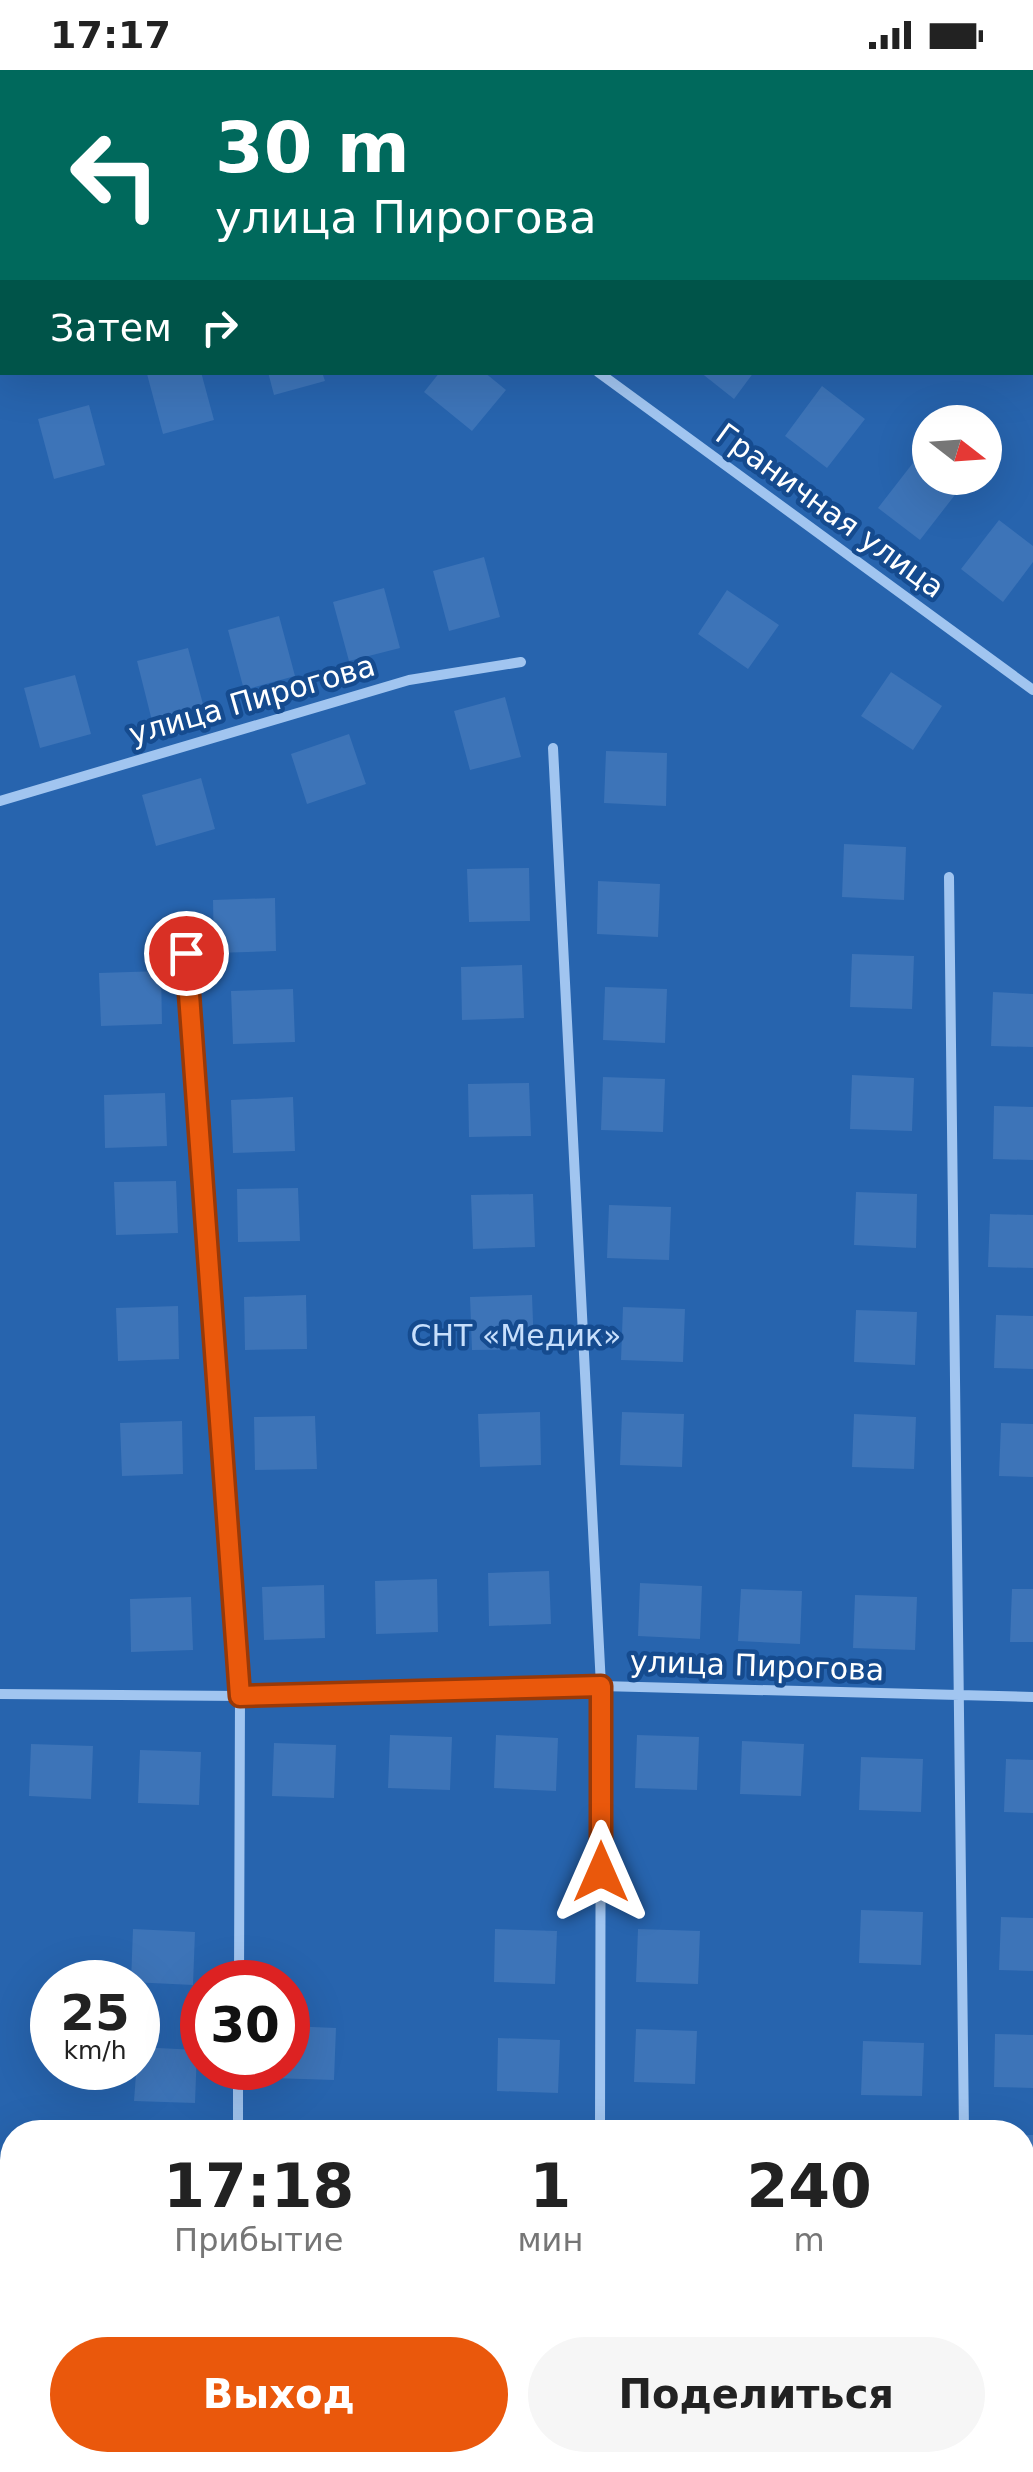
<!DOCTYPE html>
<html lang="ru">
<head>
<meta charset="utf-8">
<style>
  :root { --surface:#fff; --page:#f6f6f6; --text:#222; --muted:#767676; --accent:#ea580c }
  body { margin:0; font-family:"DejaVu Sans",sans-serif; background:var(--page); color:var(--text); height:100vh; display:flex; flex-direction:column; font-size:38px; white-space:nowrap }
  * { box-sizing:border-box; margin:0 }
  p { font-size:32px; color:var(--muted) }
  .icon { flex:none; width:55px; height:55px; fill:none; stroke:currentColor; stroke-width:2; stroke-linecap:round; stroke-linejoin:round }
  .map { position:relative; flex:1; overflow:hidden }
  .sheet { position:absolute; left:0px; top:2050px; width:1035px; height:352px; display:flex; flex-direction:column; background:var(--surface); border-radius:40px 40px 0 0; box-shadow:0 10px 40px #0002 }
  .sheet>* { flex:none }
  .banner { position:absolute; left:0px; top:0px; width:1035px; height:305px; box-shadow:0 10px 40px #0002; background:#00695c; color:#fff; overflow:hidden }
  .needle { width:65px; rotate:107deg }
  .controls { position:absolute; left:912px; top:335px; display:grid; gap:20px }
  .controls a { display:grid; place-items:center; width:90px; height:90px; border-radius:50%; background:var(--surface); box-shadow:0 10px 40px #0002; font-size:50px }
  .speed { position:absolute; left:30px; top:1890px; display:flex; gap:20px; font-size:50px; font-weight:700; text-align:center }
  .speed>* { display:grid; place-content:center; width:130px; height:130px; border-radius:50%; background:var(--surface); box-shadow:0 10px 40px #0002; line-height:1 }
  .speed small { font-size:25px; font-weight:400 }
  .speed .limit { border:15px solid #d22; background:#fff; color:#111 }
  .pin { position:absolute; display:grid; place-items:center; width:85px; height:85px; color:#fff; margin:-42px; border:5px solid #fff; border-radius:50%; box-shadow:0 2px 10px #0007 }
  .me { position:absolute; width:110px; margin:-55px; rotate:0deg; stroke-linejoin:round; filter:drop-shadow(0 0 8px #0008) }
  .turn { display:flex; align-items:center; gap:35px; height:210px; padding:0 50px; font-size:45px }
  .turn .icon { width:130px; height:130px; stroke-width:2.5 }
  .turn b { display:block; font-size:70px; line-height:85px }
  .then { display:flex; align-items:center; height:95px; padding:0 50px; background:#0003; gap:20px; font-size:38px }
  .eta { display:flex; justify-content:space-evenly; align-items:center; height:170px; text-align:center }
  .eta b { font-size:60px; font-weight:700; line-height:70px }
  .button { display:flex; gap:20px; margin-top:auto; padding:20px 50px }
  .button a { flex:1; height:115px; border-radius:60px; background:var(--accent); color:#fff; font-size:40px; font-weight:700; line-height:115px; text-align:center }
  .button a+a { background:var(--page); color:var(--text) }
  .status { display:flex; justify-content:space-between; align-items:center; height:70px; padding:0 50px; background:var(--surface); direction:ltr }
  .status svg { height:28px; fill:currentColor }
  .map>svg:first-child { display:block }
  .green { fill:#2764ae; fill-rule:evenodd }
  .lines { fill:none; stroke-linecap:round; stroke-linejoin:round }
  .river { stroke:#375e90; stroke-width:65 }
  .building { fill:#3d74b8 }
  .minor { stroke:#a1c5f0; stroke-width:10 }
  .route-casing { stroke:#983908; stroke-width:25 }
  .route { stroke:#ea580c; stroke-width:18 }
  .labels { text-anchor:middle; stroke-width:9; stroke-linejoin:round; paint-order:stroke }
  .street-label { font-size:30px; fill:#fff; stroke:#154b8f }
  .park-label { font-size:30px; fill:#c7dffc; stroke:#154b8f }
</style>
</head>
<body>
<div class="status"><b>17:17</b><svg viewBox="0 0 49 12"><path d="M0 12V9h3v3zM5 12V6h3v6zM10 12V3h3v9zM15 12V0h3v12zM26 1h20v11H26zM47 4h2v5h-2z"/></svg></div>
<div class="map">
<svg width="1033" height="2402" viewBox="0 0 1033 2402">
  <rect width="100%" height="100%" fill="#154b8f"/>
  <!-- green -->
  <path class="green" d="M398,0H1033V2402H0V94L2,302H1032V2H395ZM930,352H985V408H930ZM52,1912H138V1998H52ZM202,1912H288V1998H202ZM12,2062H1022V2390H12Z"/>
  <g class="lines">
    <!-- river -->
    <path class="river" d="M296,2L299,0
      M0,120L2,122"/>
  </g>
  <!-- building -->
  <path class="building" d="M201,302L214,350L163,364L147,304Z
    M268,302H322L325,311L274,325Z
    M440,302H484L506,320L472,361L424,322Z
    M700,302H754L734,329Z
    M822,316L865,349L827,398L785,366Z
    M89,335L105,395L54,409L38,349Z
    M916,389L930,400V408H940L958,421L920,470L878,438Z
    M999,450L1033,476V492L1003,532L961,499Z
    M484,487L500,547L449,561L433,501Z
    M384,518L400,578L349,591L333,532Z
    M727,520L779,555L748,599L698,564Z
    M279,546L295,606L244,620L228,560Z
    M188,578L204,638L152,651L137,591Z
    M891,602L942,636L913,680L861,646Z
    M75,605L91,664L40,678L24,618Z
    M505,627L521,687L470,700L454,641Z
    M349,664L366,714L307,734L291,684Z
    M606,681L667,683L666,736L604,733Z
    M201,708L215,759L156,776L142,725Z
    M844,774L906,777L904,830L842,827Z
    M529,798L530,851L469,852L467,799Z
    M598,811L660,814L658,867L597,864Z
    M275,828L276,881L214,883L213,830Z
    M852,884L914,886L912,939L850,937Z
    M522,895L524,948L462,950L461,897Z
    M161,901L162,954L101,956L99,903Z
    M605,917L667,919L665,973L603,970Z
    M293,919L295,972L233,974L231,921Z
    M993,922L1033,924V977L991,976Z
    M852,1005L914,1008L912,1061L850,1059Z
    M603,1007L665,1009L663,1062L601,1060Z
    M529,1013L531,1066L469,1067L468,1014Z
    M165,1023L167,1076L105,1078L104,1025Z
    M293,1027L295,1081L233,1083L231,1030Z
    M994,1036L1033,1037V1090L993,1089Z
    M176,1111L178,1163L116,1165L114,1112Z
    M298,1118L300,1171L238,1172L237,1119Z
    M856,1122L917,1124L916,1178L854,1175Z
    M533,1124L535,1177L473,1179L471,1125Z
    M609,1135L671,1137L669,1190L607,1188Z
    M990,1144L1033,1145V1198L988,1197Z
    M306,1225L307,1279L245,1280L244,1227Z
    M532,1225L534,1279L472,1280L470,1227Z
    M178,1236L179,1289L118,1291L116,1238Z
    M623,1237L685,1239L683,1292L621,1290Z
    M856,1240L917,1242L915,1295L854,1292Z
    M996,1245L1033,1246V1299L994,1298Z
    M540,1342L541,1395L480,1397L478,1344Z
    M622,1342L684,1344L682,1397L620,1395Z
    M854,1344L916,1347L914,1399L852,1397Z
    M315,1346L317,1399L255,1400L254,1347Z
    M182,1351L183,1404L122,1406L120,1353Z
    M1001,1353L1033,1354V1407L999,1406Z
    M549,1501L551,1554L489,1556L488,1503Z
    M437,1509L438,1562L376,1564L375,1511Z
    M640,1513L702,1516L700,1569L638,1566Z
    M324,1515L325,1568L264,1570L262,1517Z
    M741,1519L802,1521L800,1574L738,1571Z
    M1012,1519H1033V1572H1010Z
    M855,1525L917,1527L915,1580L853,1578Z
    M191,1527L193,1580L131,1582L130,1529Z
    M390,1665L452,1667L450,1720L388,1718Z
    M496,1665L558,1668L556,1721L494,1718Z
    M637,1665L699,1667L697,1720L635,1718Z
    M742,1671L804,1674L801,1726L740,1724Z
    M274,1673L336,1675L334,1728L272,1726Z
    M31,1674L93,1676L91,1729L29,1726Z
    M140,1680L201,1682L199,1735L138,1733Z
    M861,1687L923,1689L921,1742L859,1740Z
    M1006,1689L1033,1690V1743L1004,1742Z
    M861,1840L923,1842L921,1895L859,1893Z
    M1001,1847L1033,1848V1901L999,1900Z
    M133,1859L195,1862L193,1915L131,1912Z
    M495,1859L557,1861L555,1914L494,1912Z
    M638,1859L700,1861L698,1914L636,1912Z
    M288,1956L336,1958L334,2010L272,2008L273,1998H288Z
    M636,1959L697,1961L695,2014L634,2012Z
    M995,1964L1033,1965V2018L994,2017Z
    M498,1968L560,1970L558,2023L497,2021Z
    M863,1971L924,1973L922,2026L861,2025Z
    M138,1977L197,1980L195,2033L134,2031Z
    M1022,2065H1033V2118H1022Z
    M1022,2165L1033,2166V2219L1022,2218Z
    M12,2232V2298L0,2290V2253Z
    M1022,2292L1033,2293V2346H1022Z
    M278,2390H343L339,2402H281L275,2400Z
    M653,2390H715V2402H653Z"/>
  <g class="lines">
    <!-- minor -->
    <path class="minor" d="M1032,178L1033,179
      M0,282L2,281
      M598,302L1033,620
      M553,678L601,1616L600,2062
      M0,731L409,610L521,592
      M949,807L964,2062
      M186,883L240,1626L239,1912
      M0,1624L240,1626L601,1616L1033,1627
      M238,2062V1998"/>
  </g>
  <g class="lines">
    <!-- route casing -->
    <g class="route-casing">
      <path id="route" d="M186,883L240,1626L601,1616V1802"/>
    </g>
    <!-- route -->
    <use href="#route" class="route"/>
  </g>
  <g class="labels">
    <!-- street labels -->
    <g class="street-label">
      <text transform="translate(830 441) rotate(36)" y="10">Граничная улица</text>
      <text transform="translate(252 630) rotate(-16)" y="10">улица Пирогова</text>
      <text transform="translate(757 1596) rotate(2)" y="10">улица Пирогова</text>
    </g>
    <!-- park labels -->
    <g class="park-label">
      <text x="516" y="1276">СНТ «Медик»</text>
    </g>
  </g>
</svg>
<div class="controls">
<a><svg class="needle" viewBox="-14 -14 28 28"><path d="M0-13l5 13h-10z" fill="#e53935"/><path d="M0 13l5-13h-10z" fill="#767676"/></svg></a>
</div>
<div class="speed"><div>25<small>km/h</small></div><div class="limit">30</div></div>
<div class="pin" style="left:186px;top:883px;background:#d93025"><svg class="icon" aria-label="arrive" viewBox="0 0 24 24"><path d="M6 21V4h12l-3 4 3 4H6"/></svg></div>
<svg class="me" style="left:601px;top:1802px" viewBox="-20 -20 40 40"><path d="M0-17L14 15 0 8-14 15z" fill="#ea580c" stroke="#fff" stroke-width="4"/></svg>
<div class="banner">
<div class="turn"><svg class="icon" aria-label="left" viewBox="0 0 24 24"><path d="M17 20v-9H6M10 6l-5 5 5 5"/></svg><div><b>30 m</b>улица Пирогова</div></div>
<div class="then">Затем<svg class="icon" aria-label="right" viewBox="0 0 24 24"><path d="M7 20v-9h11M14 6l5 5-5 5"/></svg></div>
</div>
<section class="sheet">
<div class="eta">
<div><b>17:18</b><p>Прибытие</p></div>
<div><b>1</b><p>мин</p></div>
<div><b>240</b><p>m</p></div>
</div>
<div class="button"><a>Выход</a><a>Поделиться</a></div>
</section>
</div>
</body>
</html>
